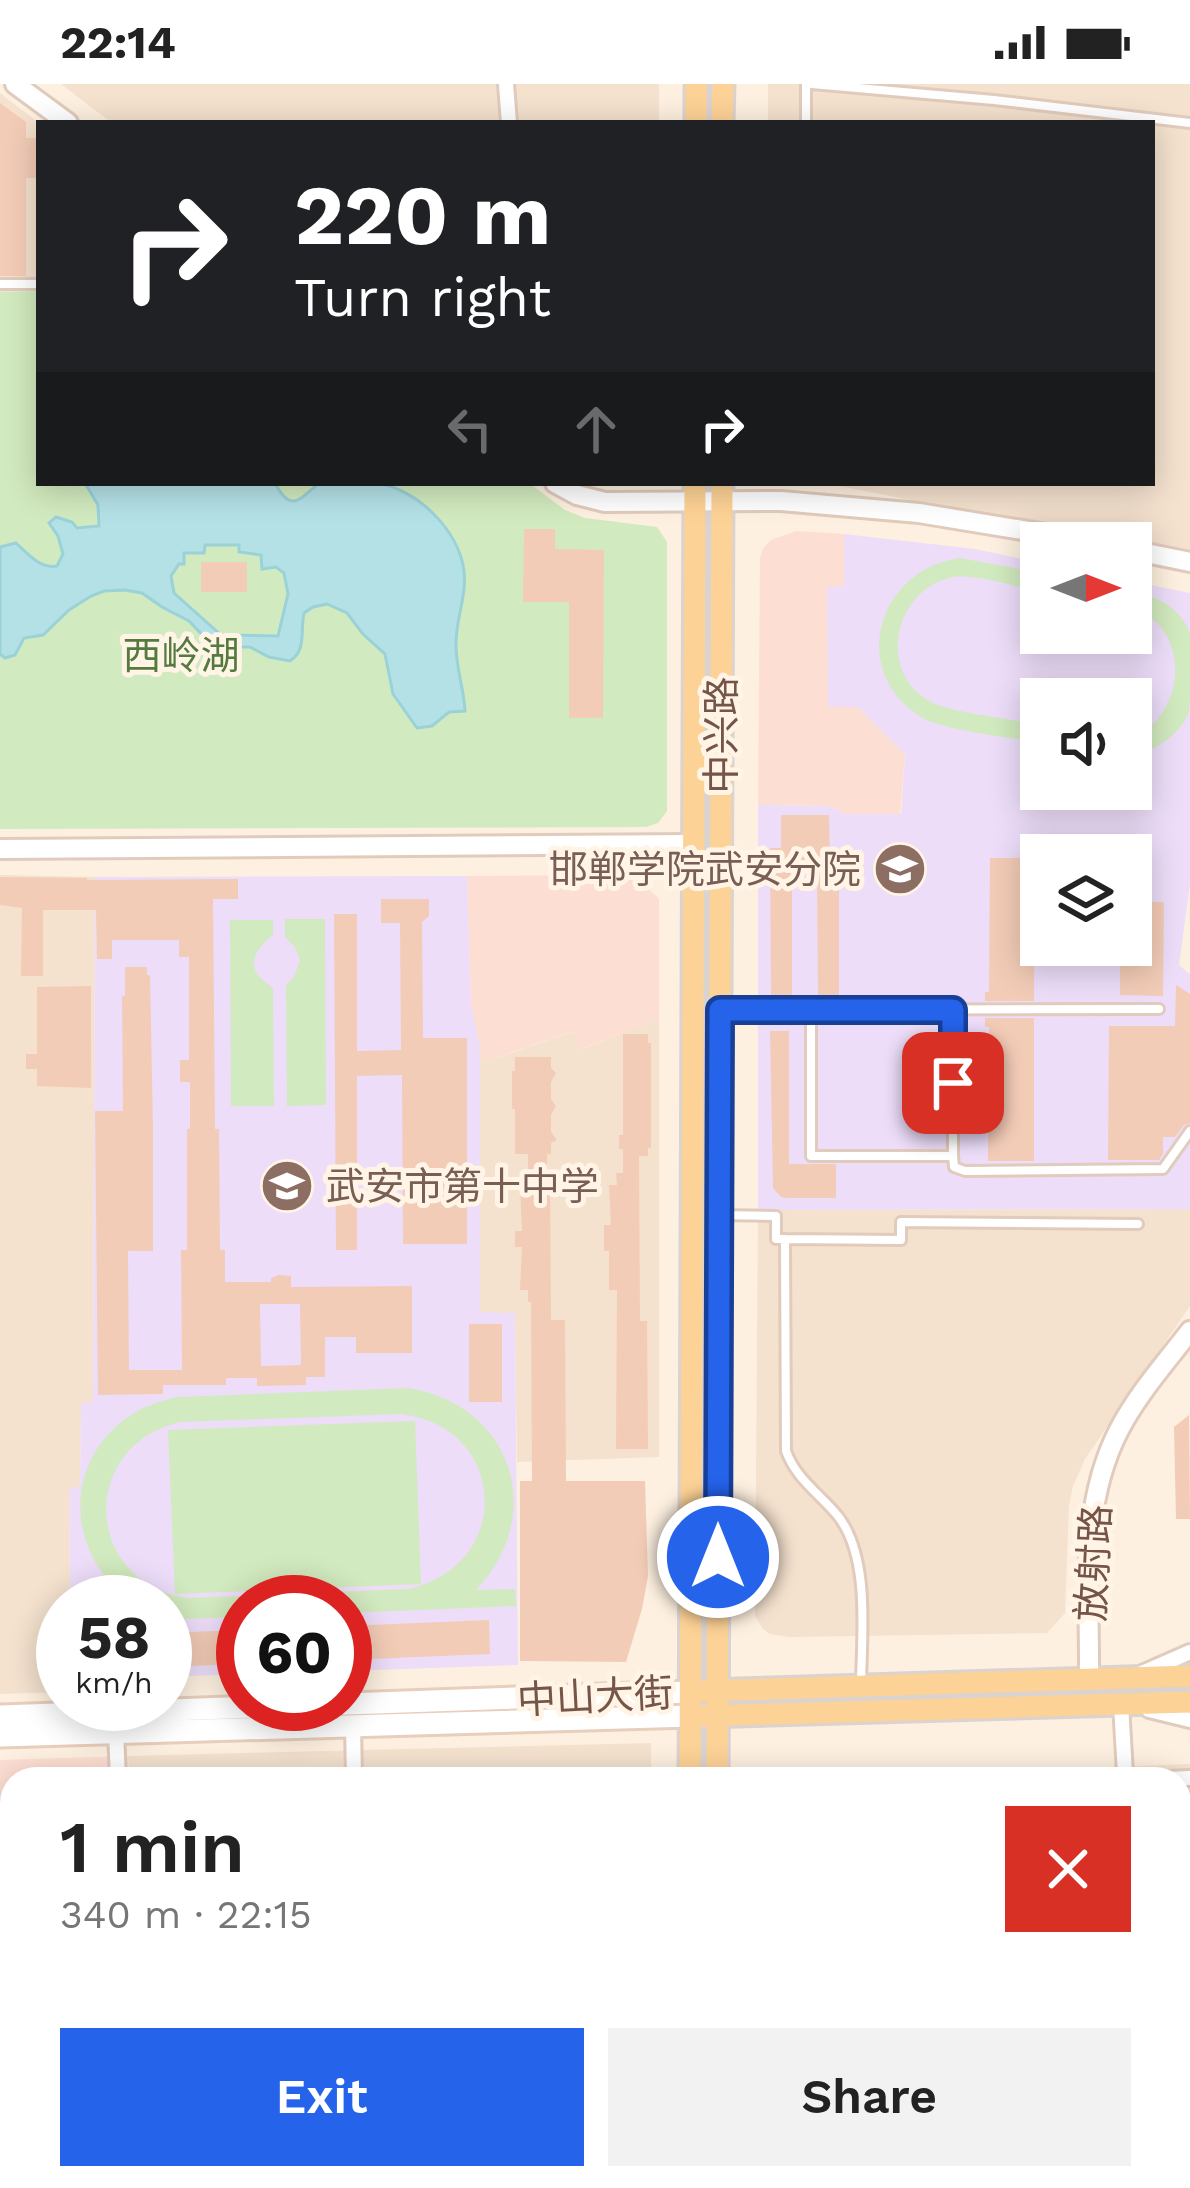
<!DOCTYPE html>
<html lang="en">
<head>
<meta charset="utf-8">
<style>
  :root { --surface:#fff; --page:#f2f2f2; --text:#222; --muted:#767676; --accent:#2563eb }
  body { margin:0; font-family:"Work Sans","Noto Sans SC",sans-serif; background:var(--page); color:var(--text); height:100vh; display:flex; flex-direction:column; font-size:45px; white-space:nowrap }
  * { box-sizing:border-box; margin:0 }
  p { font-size:39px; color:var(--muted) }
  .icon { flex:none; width:66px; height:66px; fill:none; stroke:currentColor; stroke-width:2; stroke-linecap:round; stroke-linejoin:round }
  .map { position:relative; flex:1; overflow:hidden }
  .details { position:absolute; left:0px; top:1683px; width:1191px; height:423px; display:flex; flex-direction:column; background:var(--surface); border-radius:36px 36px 0 0; box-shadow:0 6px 30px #0003 }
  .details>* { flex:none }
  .guide { position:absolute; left:36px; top:36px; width:1119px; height:366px; border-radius:0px; box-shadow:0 6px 30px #0003; background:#202124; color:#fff; overflow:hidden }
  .needle { width:78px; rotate:90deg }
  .controls { position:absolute; left:1020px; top:438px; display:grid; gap:24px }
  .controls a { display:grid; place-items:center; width:132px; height:132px; border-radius:0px; background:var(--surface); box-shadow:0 6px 30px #0003; font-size:60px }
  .speed { position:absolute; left:36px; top:1491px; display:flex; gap:24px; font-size:60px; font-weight:700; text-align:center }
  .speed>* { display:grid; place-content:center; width:156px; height:156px; border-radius:50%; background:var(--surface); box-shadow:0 6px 30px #0003; line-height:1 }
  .speed small { font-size:30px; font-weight:400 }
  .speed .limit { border:18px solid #d22; background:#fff; color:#111 }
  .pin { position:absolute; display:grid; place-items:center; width:102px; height:102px; color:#fff; margin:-51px; border-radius:24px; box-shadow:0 6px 18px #0006 }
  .me { position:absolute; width:132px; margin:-66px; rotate:0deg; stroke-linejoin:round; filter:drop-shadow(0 0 9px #0008) }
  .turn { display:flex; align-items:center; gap:42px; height:252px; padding:0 60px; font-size:54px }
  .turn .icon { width:156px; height:156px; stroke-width:2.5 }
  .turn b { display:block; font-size:84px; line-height:102px }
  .lanes { display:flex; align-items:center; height:114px; padding:0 60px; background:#0003; justify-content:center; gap:60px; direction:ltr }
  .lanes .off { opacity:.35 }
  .round { display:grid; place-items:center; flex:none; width:126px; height:126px; border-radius:0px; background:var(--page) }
  .headline { display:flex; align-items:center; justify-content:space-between; height:204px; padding:0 60px }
  h1 { font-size:72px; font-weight:600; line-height:90px }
  .primary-button { display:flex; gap:24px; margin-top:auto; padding:24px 60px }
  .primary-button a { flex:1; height:138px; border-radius:0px; background:var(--accent); color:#fff; font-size:48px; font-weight:600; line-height:138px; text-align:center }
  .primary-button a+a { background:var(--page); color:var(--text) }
  .status { display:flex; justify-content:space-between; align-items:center; height:84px; padding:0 60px; background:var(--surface); direction:ltr }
  .status svg { height:33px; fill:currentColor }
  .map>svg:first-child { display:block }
  .residential { fill:#f4e1ce }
  .commercial { fill:#fdded3 }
  .education { fill:#edddf9; fill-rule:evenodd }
  .green { fill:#d2eabf; fill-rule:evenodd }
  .water { fill:#b4e1e6; stroke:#9ad2d8; stroke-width:3; fill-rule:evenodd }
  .building { fill:#f3ccb7; fill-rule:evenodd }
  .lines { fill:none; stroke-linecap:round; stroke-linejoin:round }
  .service-casing { stroke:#e1cbbc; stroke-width:14 }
  .minor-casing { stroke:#e1cbbc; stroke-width:20 }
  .tertiary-casing { stroke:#e1cbbc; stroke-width:24 }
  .secondary-casing { stroke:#e8cebc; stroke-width:27 }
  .primary-casing { stroke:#dbd3cf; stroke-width:27 }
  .service { stroke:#fff; stroke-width:8 }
  .minor { stroke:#fff; stroke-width:14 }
  .tertiary { stroke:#fff; stroke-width:18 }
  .secondary { stroke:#fff; stroke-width:21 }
  .primary { stroke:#fdd296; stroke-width:21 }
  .route-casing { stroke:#184099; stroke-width:30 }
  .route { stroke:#2563eb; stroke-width:21 }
  .labels { text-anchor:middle; stroke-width:10; stroke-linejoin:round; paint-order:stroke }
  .park-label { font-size:39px; fill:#547a3f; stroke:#fff4e6 }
  .street-label { font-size:39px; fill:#745547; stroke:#fff4e6 }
  .education-label { font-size:39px; fill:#785e54; stroke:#fff4e6; text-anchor:end }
</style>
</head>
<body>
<div class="status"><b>22:14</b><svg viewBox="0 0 49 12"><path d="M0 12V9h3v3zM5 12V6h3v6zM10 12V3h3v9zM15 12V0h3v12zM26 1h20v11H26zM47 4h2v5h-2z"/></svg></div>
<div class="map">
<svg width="1190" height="2104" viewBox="0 0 1190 2104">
  <rect width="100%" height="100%" fill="#fdf0e0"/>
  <!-- residential -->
  <path class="residential" d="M61,0H659V39H112Z
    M768,0H1190V471L824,399H1152V39H768Z
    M0,9L39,39V207L0,208Z
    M0,791L95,793L93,1319L81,1320L80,1404L69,1405L70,1518H63V1608L0,1610Z
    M659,934V1373L517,1378L515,1230L480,1229V974H497L575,947L583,965Z
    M1190,1125V1222L1085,1375L1073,1402L1069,1422L1065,1529L1047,1549L789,1553L770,1550L763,1545L755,1532L758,1126Z
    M651,1659V1695H129L128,1672Z
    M1190,1680V2104H757V2094H1179V1695H1035L1034,1686Z
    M178,2094H447V2104H179Z"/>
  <!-- commercial -->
  <path class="commercial" d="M796,447L844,450V503H828L829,623H858L905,670L900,731L845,730L830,722L758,721L760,473L764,463L771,456Z
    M634,791L659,815V934L582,965L574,947L496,974H480L471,921L467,792Z
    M128,1672L129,1695H12V2002L0,2003V1676Z
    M447,2094H654L655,2104H447Z"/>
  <!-- education -->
  <path class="education" d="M844,450L975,465L1041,479V549H1131V497L1190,509V800L1179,881L1190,890V1125L758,1126V721L830,722L845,730H901L905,670L858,623H828L827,503L844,502ZM1041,615H1131V705H1041ZM1041,771H1131V861H1041Z
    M467,792L471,921L480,962V1228L515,1229L518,1581L345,1587V1518H243V1590L165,1593V1518H70L69,1404L80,1403L81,1319L93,1318L95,793Z
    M12,2002V2094H178V2104H0V2003Z"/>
  <!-- green -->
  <path class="green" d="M39,207V399H529L565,426L585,434L657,443L667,458V727L658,739L646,743L0,745V208Z
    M960,474L1041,489V508C1016,503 972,488 949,494C893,508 877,590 931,618C952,629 1014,635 1041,641V659C1014,654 941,646 921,633C847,587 878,485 960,474Z
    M1131,507C1155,511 1182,524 1190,550C1190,561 1190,577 1190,588C1190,600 1190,616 1189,627C1182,651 1153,667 1131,673V654C1190,630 1190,539 1131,525Z
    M285,835H325L326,1021L287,1022L286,901L294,893L300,876L295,863L285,853Z
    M230,836H273V851C261,860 246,877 259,892C263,897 269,900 273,905L274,1022H231Z
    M408,1304C512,1320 548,1430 476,1506L515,1505L516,1522L345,1529V1518H243V1533L182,1535L165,1532V1518H132C45,1455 73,1331 179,1313ZM401,1330C509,1343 514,1482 408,1505L187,1514C83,1498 78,1362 180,1338Z
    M415,1337L421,1500L175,1510L168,1346Z"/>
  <!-- water -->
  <path class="water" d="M85,399H275C291,430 300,415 319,399C337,399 357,397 376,399C416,404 459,446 464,487C467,512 455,537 456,562C456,584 464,605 465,627L449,628L432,642L417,644L393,610L385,570L363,550L347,529L327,520L313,523L304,529C300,546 307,566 290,577L269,573L250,563H214L189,537L162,523L142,509L125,506L104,507L91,512L69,526L43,551L24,554L15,571L5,574L0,570V463L16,459C28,470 40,485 57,482L63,470L58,452L49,439L56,433L72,438L77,444L99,442L98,421ZM205,461H239V468L261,471L262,485L276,483L284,489L288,510L278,552L221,551L174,509L171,492L179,480H184V469H204Z"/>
  <!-- building -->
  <path class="building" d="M0,19L26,38V54H39V94H26V192H0Z
    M524,445H555V465L604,466L603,634H569V518H523Z
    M201,478H247V508H201Z
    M781,731H829L830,774H839V912H818L817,782H792V911H771L770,764H781Z
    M990,774H1035L1034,917H985V908H989Z
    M0,793L87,794V796L238,795V815H213L215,1045H219L220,1166H225V1198H271V1194L279,1191L291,1192V1203L412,1202V1269H356V1253H325V1293H306V1301L257,1302V1294H226V1301H163V1310L98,1311L95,1027H123L122,912H125V883H147V891H150L153,1043V1167H128L129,1286H182L181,1166H187V1045H190V998H180V976H189V873H179V856H112V875H97L96,826H43V892H21L22,824L0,821ZM260,1220H300L301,1281L261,1282Z
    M381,815H429V832L422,838L423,954H467V1160H403L402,991L357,992V1166H336L334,830H357V967L401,966L400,839H381Z
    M1131,818H1164L1163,912L1120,911V861H1131Z
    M1176,901L1190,910V1039L1184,1041L1175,1053H1163V1070L1159,1076H1108L1109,942H1175Z
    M91,902V1004L37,1002V985H26V970H37V903Z
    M985,934H1034V1077H988L989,943H985Z
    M770,947H789V1080H836V1114H787L781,1113L773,1104Z
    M623,950H648V959H651V1064H648V1072H639L640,1237H647L648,1365H616L617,1206H609V1167H604V1141H611L609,1101H617L616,1089H623V1065H619V1051H623Z
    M515,973H551V984L556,989L551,998V1015L556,1022L551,1031V1048L557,1056L551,1059V1070H547V1096H550L551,1236H565L566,1397H645L648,1492L642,1525L626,1578L520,1577V1397H532L531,1218H528V1206H520L522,1163H515V1147H522L520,1101H528V1070H515V1025H512V987H515Z
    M469,1240H502V1318H469Z
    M1189,1331L1190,1435H1176L1174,1343Z
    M489,1536L490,1570L345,1576V1542Z
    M243,1546V1580L165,1583V1549Z"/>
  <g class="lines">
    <!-- service casing -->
    <g class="service-casing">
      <path id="service" d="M806,0V39
        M812,0L994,16L1190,39
        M0,200H39
        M722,926L1159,925
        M811,926V1072H953V926
        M953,1072L954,1083L965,1087L1163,1085L1190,1047
        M719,1131L776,1132V1155H785L901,1156V1138L1138,1140
        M785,1155L786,1367C796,1395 820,1410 838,1432C870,1473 862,1549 861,1598"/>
    </g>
    <!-- minor casing -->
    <g class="minor-casing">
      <path id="minor" d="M506,0L509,39
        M1140,1590L1190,1568
        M1121,1620L1125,1690L1129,1695
        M1149,1626L1190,1636
        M353,1641L354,1695
        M116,1648L118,1695
        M1167,1695L1190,1694
        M8,1989L12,1988
        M363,2094V2104
        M980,2094L981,2104"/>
    </g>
    <!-- tertiary casing -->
    <g class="tertiary-casing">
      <path id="tertiary" d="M15,0L68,39
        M555,399L577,411L605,418L781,417L919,429L1101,459
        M1131,466L1190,478
        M0,765L694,760
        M1089,1595C1090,1511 1079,1423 1119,1346C1137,1311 1166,1278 1190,1247"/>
    </g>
    <!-- secondary casing -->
    <g class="secondary-casing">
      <path id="secondary" d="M0,1632L691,1608
        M0,1652L691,1632"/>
    </g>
    <!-- primary casing -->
    <g class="primary-casing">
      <path id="primary" d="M696,39V0
        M722,39L723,0
        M705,1607L1190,1592
        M703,1632L1190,1618
        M690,1695L695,399
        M717,1695L722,399
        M688,2104V2094
        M715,2104V2094"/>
    </g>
    <!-- service -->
    <use href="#service" class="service"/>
    <!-- minor -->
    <use href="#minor" class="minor"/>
    <!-- tertiary -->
    <use href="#tertiary" class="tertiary"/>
    <!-- secondary -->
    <use href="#secondary" class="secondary"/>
    <!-- primary -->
    <use href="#primary" class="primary"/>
  </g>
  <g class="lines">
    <!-- route casing -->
    <g class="route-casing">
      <path id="route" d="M718,1473L720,926H953V999"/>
    </g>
    <!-- route -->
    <use href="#route" class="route"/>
  </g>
  <!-- icons -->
  <defs>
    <g id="university-disc" transform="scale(2.7)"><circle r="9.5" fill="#8d6e63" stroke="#fff4e6"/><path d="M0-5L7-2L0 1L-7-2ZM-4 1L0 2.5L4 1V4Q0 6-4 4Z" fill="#fff"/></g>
    <g id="school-disc" transform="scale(2.7)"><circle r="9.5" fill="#8d6e63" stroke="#fff4e6"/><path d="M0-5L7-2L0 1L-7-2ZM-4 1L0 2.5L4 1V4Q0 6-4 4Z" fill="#fff"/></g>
  </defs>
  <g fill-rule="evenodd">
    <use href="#university-disc" x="900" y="785"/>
    <use href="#school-disc" x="287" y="1102"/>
  </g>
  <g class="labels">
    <!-- park labels -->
    <g class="park-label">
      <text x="181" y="585">西岭湖</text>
    </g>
    <!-- street labels -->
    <g class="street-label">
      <text transform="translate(721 651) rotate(-90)" y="14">中兴路</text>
      <text transform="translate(1093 1479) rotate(-87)" y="14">放射路</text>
      <text transform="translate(595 1612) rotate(-3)" y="14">中山大街</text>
    </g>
    <!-- education labels -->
    <g class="education-label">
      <text x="861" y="799">邯郸学院武安分院</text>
      <text x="326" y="1116" text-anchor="start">武安市第十中学</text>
    </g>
  </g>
</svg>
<div class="controls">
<a><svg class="needle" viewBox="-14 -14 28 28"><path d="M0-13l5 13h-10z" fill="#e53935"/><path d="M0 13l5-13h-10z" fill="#767676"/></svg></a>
<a><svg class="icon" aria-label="sound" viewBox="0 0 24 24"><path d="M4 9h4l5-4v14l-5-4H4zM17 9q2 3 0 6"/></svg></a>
<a><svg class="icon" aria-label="layers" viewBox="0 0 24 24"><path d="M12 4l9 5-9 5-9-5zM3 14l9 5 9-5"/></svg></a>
</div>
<div class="speed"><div>58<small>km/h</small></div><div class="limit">60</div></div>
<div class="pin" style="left:953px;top:999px;background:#d93025"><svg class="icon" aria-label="arrive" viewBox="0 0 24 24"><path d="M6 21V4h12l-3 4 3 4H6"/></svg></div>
<svg class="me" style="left:718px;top:1473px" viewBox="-20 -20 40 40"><circle r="17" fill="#2563eb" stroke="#fff" stroke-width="3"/><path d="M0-11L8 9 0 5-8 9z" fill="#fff"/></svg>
<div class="guide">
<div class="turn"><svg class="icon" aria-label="right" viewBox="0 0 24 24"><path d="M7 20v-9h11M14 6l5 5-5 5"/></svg><div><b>220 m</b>Turn right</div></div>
<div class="lanes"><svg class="icon off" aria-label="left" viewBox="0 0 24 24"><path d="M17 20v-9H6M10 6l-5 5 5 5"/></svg><svg class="icon off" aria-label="ahead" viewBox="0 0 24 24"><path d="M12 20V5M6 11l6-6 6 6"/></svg><svg class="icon" aria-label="right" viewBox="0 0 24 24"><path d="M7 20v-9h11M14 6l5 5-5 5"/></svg></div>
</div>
<section class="details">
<div class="headline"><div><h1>1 min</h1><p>340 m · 22:15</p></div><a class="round" style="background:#d93025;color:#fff"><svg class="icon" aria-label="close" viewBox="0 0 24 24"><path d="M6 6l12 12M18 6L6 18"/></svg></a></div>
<div class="primary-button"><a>Exit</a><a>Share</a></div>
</section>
</div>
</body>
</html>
